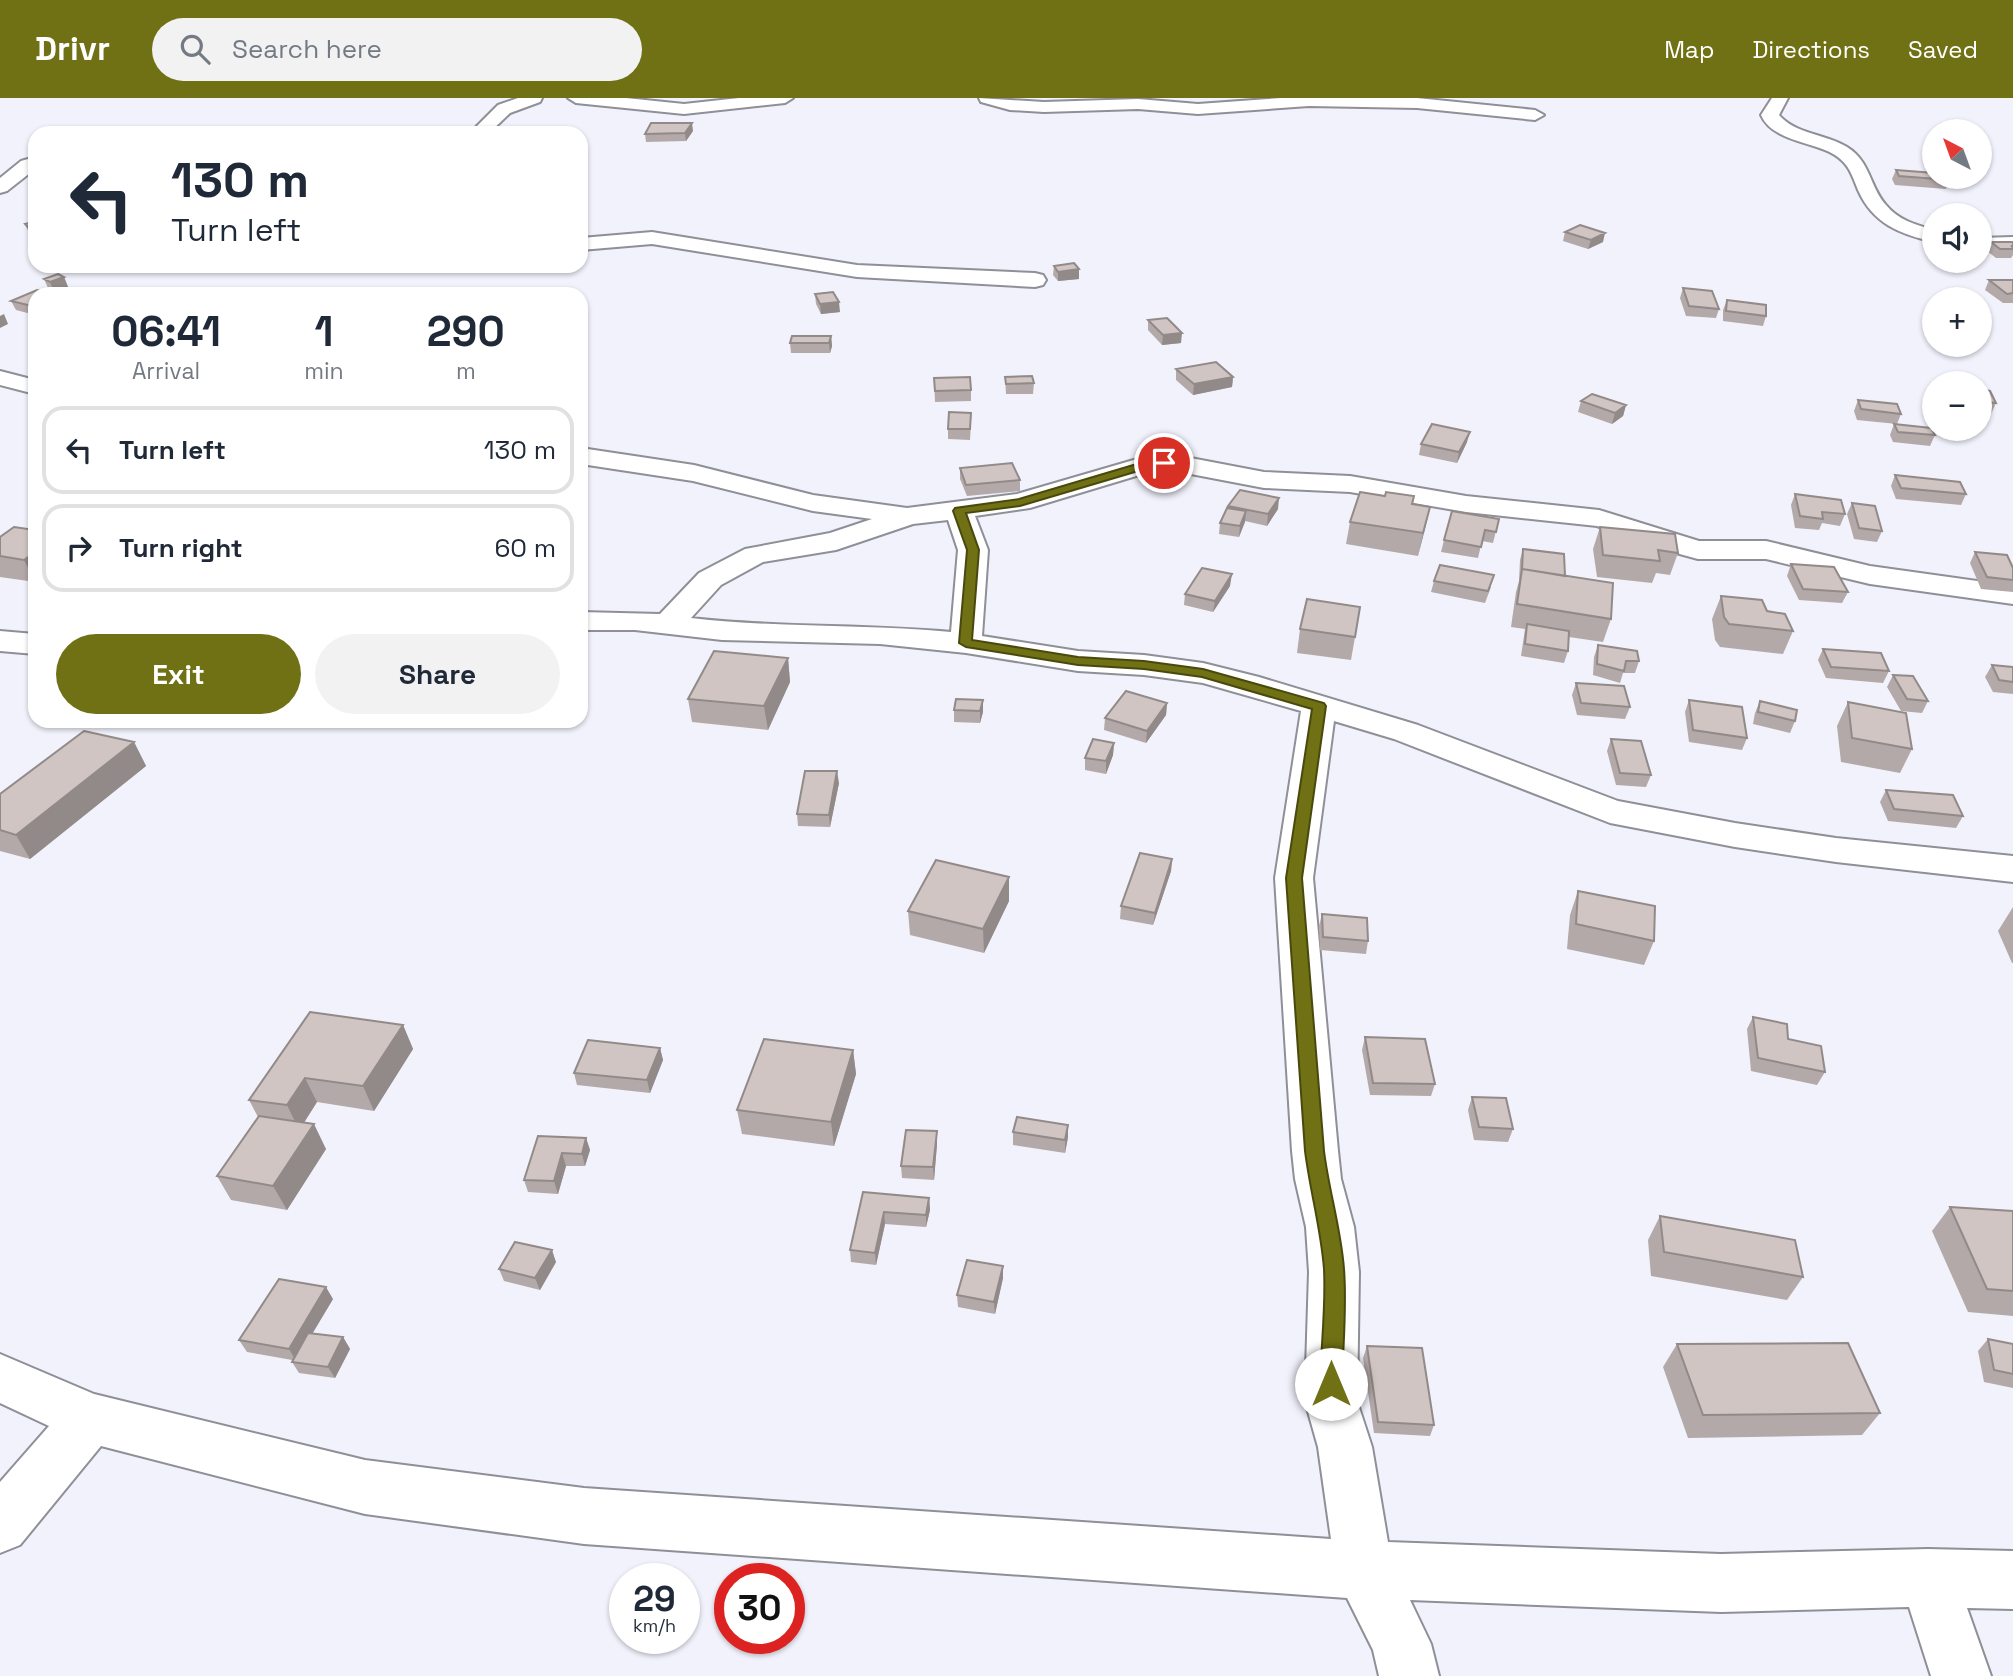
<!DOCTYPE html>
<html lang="en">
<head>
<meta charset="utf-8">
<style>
  :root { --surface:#fff; --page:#f2f2f3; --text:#1f2937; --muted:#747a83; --line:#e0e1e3; --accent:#707014 }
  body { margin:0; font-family:"Space Grotesk",sans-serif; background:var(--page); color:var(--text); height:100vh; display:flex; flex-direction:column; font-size:26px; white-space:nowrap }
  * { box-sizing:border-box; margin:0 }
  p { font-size:23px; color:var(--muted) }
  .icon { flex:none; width:38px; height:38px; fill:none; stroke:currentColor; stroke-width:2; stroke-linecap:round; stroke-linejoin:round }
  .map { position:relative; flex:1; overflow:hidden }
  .panel { position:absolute; left:28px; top:189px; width:560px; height:441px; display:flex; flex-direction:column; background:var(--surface); border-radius:21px; box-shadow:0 2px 5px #0004 }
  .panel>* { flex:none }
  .top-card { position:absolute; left:28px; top:28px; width:560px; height:147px; border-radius:21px; box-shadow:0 2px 5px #0004; background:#fff; color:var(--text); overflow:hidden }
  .needle { width:46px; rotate:319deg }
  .tools { position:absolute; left:1922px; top:21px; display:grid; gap:14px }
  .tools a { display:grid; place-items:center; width:70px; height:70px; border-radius:50%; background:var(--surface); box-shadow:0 2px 5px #0004; font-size:35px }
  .speed { position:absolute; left:609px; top:1465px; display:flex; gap:14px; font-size:35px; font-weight:700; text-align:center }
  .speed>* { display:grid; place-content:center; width:91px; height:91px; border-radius:50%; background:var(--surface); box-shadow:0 2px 5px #0004; line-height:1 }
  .speed small { font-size:18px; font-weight:400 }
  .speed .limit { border:10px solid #d22; background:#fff; color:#111 }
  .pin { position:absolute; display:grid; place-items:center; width:60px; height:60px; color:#fff; margin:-30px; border:4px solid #fff; border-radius:50%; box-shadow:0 2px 7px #0007 }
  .me { position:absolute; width:77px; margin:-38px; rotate:0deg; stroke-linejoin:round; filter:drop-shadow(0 0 5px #0008) }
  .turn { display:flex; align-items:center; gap:24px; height:147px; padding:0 28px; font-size:32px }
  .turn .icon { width:91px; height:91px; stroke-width:2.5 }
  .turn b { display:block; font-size:49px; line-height:60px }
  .eta { display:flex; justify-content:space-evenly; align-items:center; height:119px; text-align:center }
  .eta b { font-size:42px; font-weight:800; line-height:49px }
  .button { display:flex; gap:14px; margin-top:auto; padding:14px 28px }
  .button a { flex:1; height:80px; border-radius:42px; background:var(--accent); color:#fff; font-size:28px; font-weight:800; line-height:80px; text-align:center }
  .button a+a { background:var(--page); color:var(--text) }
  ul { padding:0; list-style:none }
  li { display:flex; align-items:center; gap:21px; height:88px; margin:0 14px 10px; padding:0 14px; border:4px solid var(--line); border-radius:21px }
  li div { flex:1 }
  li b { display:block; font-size:26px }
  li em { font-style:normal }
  header { display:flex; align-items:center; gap:42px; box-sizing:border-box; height:98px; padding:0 35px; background:var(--accent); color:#fff }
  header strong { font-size:33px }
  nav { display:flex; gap:38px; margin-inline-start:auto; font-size:24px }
  .search { width:490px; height:63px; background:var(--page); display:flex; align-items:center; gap:18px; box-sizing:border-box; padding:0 24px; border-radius:38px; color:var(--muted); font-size:26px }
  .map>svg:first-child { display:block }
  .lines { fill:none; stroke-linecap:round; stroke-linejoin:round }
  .minor-casing { stroke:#8e8f97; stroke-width:4 }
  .minor { fill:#fff; fill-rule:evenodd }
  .wall { fill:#b3a9a8 }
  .shaded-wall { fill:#928a88 }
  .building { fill:#d0c5c3; stroke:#928a88; stroke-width:2 }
  .route { fill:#707014; stroke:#49490d; stroke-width:2 }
</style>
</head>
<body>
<header>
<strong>Drivr</strong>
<div class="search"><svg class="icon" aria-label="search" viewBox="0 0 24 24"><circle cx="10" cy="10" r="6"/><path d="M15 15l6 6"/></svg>Search here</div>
<nav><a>Map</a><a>Directions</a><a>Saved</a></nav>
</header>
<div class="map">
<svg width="2013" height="1578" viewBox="0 0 2013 1578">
  <rect width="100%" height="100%" fill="#f1f2fc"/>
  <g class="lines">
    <!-- minor casing -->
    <g class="minor-casing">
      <path id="minor" d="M518,0H542L540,4L510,15L489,35H470L498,7Z
        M568,0H626L684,6L739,0H793L785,5L684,16L576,5Z
        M979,0L1044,4L1138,1L1198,6L1281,0H1417L1535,12L1544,17L1535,22L1417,10L1309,8L1198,16L1138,11L1044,14L1010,12L981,4Z
        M1772,0H1788L1779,17C1795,36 1826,36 1847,49C1871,64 1869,88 1886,107C1898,122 1916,127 1934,132V144C1900,136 1873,126 1858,92C1852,77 1849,66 1835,57C1814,44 1772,43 1761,17Z
        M28,61L35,64V71L7,93L0,95V80L21,63Z
        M652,134L857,167L1035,175L1043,177L1046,182L1043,187L1035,189L857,179L652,146L581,152V140Z
        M2013,139V151L1979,152V140Z
        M0,273L35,282V296L0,287Z
        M581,350L694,367L813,397L907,410L1017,396L1144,359L1175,357L1264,374L1350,378L1466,398L1599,412L1699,443H1766L1870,468L2013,488V506L1870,486L1766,461H1698L1654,449L1597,428L1466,414L1350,394L1264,390L1175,373L1146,375L1030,410L975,418L988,452L982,538L1078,553L1144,557L1203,565L1259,579L1418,627L1618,703L1735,725L1836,740L2013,758V784L1836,764L1735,749L1610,725L1394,641L1334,623L1313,780L1338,1053L1341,1081L1354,1129L1359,1174L1357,1303L1372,1349L1388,1444L1721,1456L1928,1451L2013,1453V1511L1967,1510L1991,1578H1931L1909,1509L1721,1514L1410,1502L1431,1546L1439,1578H1379L1373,1552L1347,1500L584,1446L365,1416L101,1348L20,1447L0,1455V1384L49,1328L0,1305V1256L94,1296L365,1362L584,1390L1331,1441L1318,1349L1305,1303L1309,1174L1306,1129L1295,1081L1292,1053L1275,780L1301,613L1203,585L1144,577L1078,573L966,555L880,546L722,542L635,532H581V514L660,516L699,475L745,451L830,435L872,421L813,413L693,383L581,366ZM948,422L958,452L951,534C864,526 777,530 691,520L721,487L763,464L836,452L913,426Z
        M0,533L35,536V556L0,553Z"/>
    </g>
    <!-- minor -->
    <use href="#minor" class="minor"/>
  </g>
  <!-- wall -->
  <path class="wall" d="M693,33L686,43L646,44L645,36Z
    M1896,72L1949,82L1946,91L1895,87L1892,81Z
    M1948,79H1979L1977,84L1949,80Z
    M35,124V142L29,135L25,126Z
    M1565,134L1603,144L1588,151L1563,143Z
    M1991,144H2013V157L2011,160H1996L1987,153Z
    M1054,168L1079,181L1058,183L1053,177Z
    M64,179L68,189L54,193L48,190L44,181Z
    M1989,182H2013V205H2003L1985,192Z
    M1683,190L1719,211L1716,220L1686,218L1680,200Z
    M35,196V217L16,212L11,203Z
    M815,196L840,214L821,216L816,206Z
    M1727,202L1766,218L1763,228L1723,223V212Z
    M1148,222L1181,245L1162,247L1148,232Z
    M831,238L832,248L830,255H791L790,245Z
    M1176,271L1233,279L1232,289L1193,297L1176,282Z
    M1005,279L1034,285L1033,296H1006Z
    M934,280L971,292V303L935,304Z
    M1979,291L1996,305L1991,316L1979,315Z
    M1858,302L1901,316L1897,326L1857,322L1854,313Z
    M1581,303L1626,307L1623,318L1612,326L1578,314Z
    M971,325L970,342L948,341V331Z
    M1894,326L1935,337L1930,348L1893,344L1890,337Z
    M1467,344L1457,365L1419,357L1421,346Z
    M960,370L1020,382V393L967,398L960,381Z
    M1895,377L1966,396L1961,407L1896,401L1891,388Z
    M1795,396L1845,416L1840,428L1822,425L1819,432L1795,430L1791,407Z
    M1385,398H1414L1413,406L1430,409L1418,458L1346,446L1350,424Z
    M1852,405L1882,433L1877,444L1854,441L1847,416Z
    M1228,408L1278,411L1267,428L1245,423L1239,439L1219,436L1220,425Z
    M1499,421L1493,445L1482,443L1478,460L1441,454L1444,442Z
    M1600,429L1678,455L1670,477L1656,475L1652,485L1597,479L1593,451Z
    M35,432V484L0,479V439Z
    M1523,451L1565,478L1611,521L1603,544L1569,539L1568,553L1564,565L1521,558L1525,531L1511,529L1516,494L1519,483L1520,462Z
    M1975,454L2013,470V494L1981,491L1970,465Z
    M1791,466L1848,494L1842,505L1799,502L1787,478Z
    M1434,483L1491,489L1485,505L1431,494Z
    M1230,488L1213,514L1184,507L1185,496Z
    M1721,498L1767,513L1793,533L1783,556L1720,549L1715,542L1712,521Z
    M1300,531L1355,539L1351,562L1297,555Z
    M1598,547L1639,563L1635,575H1623L1620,585L1593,577L1594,559Z
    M1823,551L1889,573L1883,585L1826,580L1818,562Z
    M788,560L790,584L768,632L692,624L688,601Z
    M1992,567L2013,569V596L1993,594L1985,579Z
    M1893,577L1928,603L1922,615L1901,613L1887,589Z
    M1576,585L1630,609L1625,621L1577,617L1572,597Z
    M983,602V614L980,625L954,624V612Z
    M1689,602L1747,640L1742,652L1689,644L1685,614Z
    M1760,603L1795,623L1790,635L1753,626L1755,615Z
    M1848,604L1912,651L1900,675L1841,664L1837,628Z
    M1167,605L1166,617L1146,645L1104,632L1105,620Z
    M1611,641L1651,677L1646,689L1616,687L1607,653Z
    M134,644L146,668L30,761L0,753V696Z
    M1114,645L1113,657L1106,676L1085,672V660Z
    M839,685L830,729L798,728L797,716Z
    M1886,692L1963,718L1956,730L1888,723L1880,704Z
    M1172,761L1171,773L1153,827L1120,821L1121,808Z
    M1578,793L1654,843L1644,867L1567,851L1570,817Z
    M1009,803L984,855L910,837L908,813Z
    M2013,809V865H2012L1998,833Z
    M1322,816L1368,843L1366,856L1320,852L1319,828Z
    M1753,919L1788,941L1825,974L1817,987L1751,973L1747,931Z
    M403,927L413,951L374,1013L317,1004L304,1025L326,1051L287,1112L231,1102L217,1078L258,1019L249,1002Z
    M1365,939L1435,986L1431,998L1370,997L1362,952Z
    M660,950L663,962L650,995L577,987L574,975Z
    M853,952L856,976L834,1048L742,1036L737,1012Z
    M1472,999L1513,1031L1508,1044L1474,1042L1468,1012Z
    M1068,1027V1039L1065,1055L1013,1047V1034Z
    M538,1038L586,1040L590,1052L585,1068H566L558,1096L528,1094L524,1082Z
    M937,1046L934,1082L902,1080L901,1068Z
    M863,1094L929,1100L930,1112L926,1129L885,1126L876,1167L851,1164L850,1152Z
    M1950,1109L2013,1113V1218L1968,1214L1932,1133Z
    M1660,1118L1803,1179L1787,1202L1651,1178L1648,1142Z
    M556,1164L540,1192L504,1183L499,1171Z
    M1003,1180L995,1216L958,1209L957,1197Z
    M333,1201L312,1236L343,1239L350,1251L335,1280L299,1275L292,1264V1262L247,1254L239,1242Z
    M1988,1241L2013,1246V1290L1984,1284L1978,1253Z
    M1677,1246L1880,1315L1862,1337L1688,1340L1663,1269Z
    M1367,1248L1434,1327L1430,1338L1374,1335L1363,1260Z"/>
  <!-- shaded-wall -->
  <path class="shaded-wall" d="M692,25L693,33L686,43L685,35Z
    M1605,135L1603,144L1588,151L1591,142Z
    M1079,171V181L1058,183V174Z
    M64,179L68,189L54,193L50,184Z
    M839,204L840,214L821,216L820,206Z
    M4,216L8,226L0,230V218Z
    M1182,235L1181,245L1162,247L1163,237Z
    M831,238L832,248L830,255L829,245Z
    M1233,279L1232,289L1193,297L1194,286Z
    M1626,307L1623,318L1612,326L1615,315Z
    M1470,334L1467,344L1457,365L1459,354Z
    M1279,400L1278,411L1267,428L1268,416Z
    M1430,409L1425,431L1418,458L1423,435Z
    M1246,413L1245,424L1239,439L1240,428Z
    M35,454V465L30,464L35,475V483L24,462Z
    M1232,476L1230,488L1213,514L1215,503Z
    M788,560L790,584L768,632L764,608Z
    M983,602V614L980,625V613Z
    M1167,605L1166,617L1146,645L1147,633Z
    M134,644L146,668L30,761L16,737Z
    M1114,645L1113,657L1106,676V663Z
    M837,673L839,685L830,729L829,717Z
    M1172,761L1171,773L1153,827L1155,815Z
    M1009,779V803L984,855L983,831Z
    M403,927L413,951L374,1013L363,988Z
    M660,950L663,962L650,995L647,982Z
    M853,952L856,976L834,1048L831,1024Z
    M305,980L317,1004L299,1032L287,1007Z
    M314,1026L326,1051L287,1112L273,1088Z
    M1068,1027V1039L1065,1055V1042Z
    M937,1033V1046L934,1082L933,1069Z
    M586,1040L590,1052L585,1068L582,1056Z
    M562,1055L566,1068L558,1096L554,1083Z
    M929,1100L930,1112L926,1129V1117Z
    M884,1114L885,1126L876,1167L875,1155Z
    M552,1152L556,1164L540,1192L535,1180Z
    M1003,1168V1180L995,1216L994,1204Z
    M326,1189L333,1201L296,1263L289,1251Z
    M343,1239L350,1251L335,1280L328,1269Z"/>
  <!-- building -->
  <path class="building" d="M651,25H692L685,35L645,36Z
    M1896,72L1934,75V79H1948L1949,82L1899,78Z
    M35,124V137L25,126Z
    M1580,127L1605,135L1591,142L1565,134Z
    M1991,144H2013V148H2011L2013,149V151H2000Z
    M1074,165L1079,171L1058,174L1054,168Z
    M58,176L64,179L50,184L44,181Z
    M1989,182H2013V195L2007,196Z
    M1683,190L1712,193L1719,211L1689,208Z
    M37,192L53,196H35V207L32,208L11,203Z
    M833,194L839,204L820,206L815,196Z
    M1727,202L1766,207V218L1726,213Z
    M1167,220L1182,235L1163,237L1148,222Z
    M792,238H831L829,245H790Z
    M1216,264L1233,279L1194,286L1176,271Z
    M1032,278L1034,285L1006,286L1005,279Z
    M970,279L971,292L935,293L934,280Z
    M1979,291L1990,293L1996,305L1979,303Z
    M1592,296L1626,307L1615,315L1581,303Z
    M1858,302L1897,306L1901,316L1861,311Z
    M949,314L971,315L970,331H948Z
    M1432,326L1470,334L1459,354L1421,346Z
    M1894,326L1931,330L1935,337L1898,334Z
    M1012,365L1020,382L966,387L960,370Z
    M1895,377L1960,384L1966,396L1901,390Z
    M1240,392L1279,400L1268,416L1228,408Z
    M1360,394L1385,398L1386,394L1414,398L1412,406L1430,409L1423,435L1350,424Z
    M1795,396L1841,402L1845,416L1822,414L1823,421L1800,418Z
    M1852,405L1875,408L1882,433L1859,430Z
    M1227,410L1246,413L1240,428L1220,425Z
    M1452,413L1499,421L1496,434L1485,432L1481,449L1444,442Z
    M14,429L35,432V454L24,462L0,458V439Z
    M1600,429L1675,436L1678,455L1658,452L1660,463L1603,457Z
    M1523,451L1564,456L1565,478L1522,471V472Z
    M1975,454L2007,457L2013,470V482L1987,479Z
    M1791,466L1834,469L1848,494L1803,491Z
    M1440,467L1494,477L1488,493L1434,483Z
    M1202,470L1232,476L1215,503L1185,496Z
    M1522,471L1613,485L1611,521L1517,506Z
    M1721,498L1762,502L1767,513L1785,516L1793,533L1729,526L1724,519Z
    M1307,501L1360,509L1355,539L1300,531Z
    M1527,526L1569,533L1568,553L1525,546Z
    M1598,547L1637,553L1639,563H1626L1624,573L1597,566Z
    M1823,551L1881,555L1889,573L1831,569Z
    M714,553L788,560L764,608L688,601Z
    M1992,567L2013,569V584L1999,582Z
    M1893,577L1913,578L1928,603L1907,601Z
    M1576,585L1624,588L1630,609L1581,605Z
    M1126,593L1167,605L1147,633L1105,620Z
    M956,601L983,602L980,613L954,612Z
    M1689,602L1742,609L1747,640L1693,632Z
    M1760,603L1797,612L1795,623L1758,614Z
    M1848,604L1906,615L1912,651L1852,640Z
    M84,633L134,644L16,737L0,732V696Z
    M1093,641L1114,645L1106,663L1085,660Z
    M1611,641L1641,643L1651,677L1620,675Z
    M805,673H837L829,717L797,716Z
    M1886,692L1953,697L1963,718L1894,711Z
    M1140,755L1172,761L1155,815L1121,808Z
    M936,762L1009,779L983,831L908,813Z
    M1578,793L1655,808L1654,843L1576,826Z
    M1322,816L1367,820L1368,843L1323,839Z
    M310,914L403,927L363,988L305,980L287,1007L249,1002Z
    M1753,919L1787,926L1788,941L1821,948L1825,974L1758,960Z
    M1365,939L1425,941L1435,986L1373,985Z
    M764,941L853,952L831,1024L737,1012Z
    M588,942L660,950L647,982L574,975Z
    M1472,999L1506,1000L1513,1031L1479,1029Z
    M259,1018L314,1026L273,1088L217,1078Z
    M1017,1019L1068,1027L1065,1042L1013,1034Z
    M906,1032L937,1033L933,1069L901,1068Z
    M538,1038L586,1040L582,1056L562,1055L554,1083L524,1082Z
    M863,1094L929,1100L926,1117L884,1114L875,1155L850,1152Z
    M1950,1109L2013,1113V1193L1987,1191Z
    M1660,1118L1795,1142L1803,1179L1664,1154Z
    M515,1144L552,1152L535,1180L499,1171Z
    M967,1162L1003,1168L994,1204L957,1197Z
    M279,1181L326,1189L289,1251L239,1242Z
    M308,1235L343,1239L328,1269L292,1264Z
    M1988,1241L2013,1246V1276L1994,1272Z
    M1848,1245L1880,1315L1703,1317L1677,1246Z
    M1367,1248L1422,1250L1434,1327L1378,1324Z"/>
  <!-- route -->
  <path class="route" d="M1164,362L1168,363V367L1145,371L1020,408L966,415L979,452L972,542L1078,559L1144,563L1203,571L1324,605L1326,608L1302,780L1324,1053C1329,1093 1341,1131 1344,1171C1347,1209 1343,1248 1342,1286L1339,1293L1331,1296L1323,1293L1320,1286C1321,1248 1326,1209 1324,1171C1321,1131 1310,1093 1305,1053L1286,780L1312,611L1202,579L1144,571L1078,567L966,549L959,545L967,452L953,413L955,410L1019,401L1140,365Z"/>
</svg>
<div class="tools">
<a><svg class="needle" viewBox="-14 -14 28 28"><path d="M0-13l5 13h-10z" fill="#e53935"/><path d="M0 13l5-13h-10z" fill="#747a83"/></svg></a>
<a><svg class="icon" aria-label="sound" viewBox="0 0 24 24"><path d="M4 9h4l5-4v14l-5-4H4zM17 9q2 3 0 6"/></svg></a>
<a>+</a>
<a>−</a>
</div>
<div class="speed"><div>29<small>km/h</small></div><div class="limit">30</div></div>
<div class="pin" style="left:1164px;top:365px;background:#d93025"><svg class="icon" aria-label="arrive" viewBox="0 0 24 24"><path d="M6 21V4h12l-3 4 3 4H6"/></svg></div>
<svg class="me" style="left:1331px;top:1286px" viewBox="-20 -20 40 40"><circle r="19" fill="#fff"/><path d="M0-13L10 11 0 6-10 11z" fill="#707014"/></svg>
<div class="top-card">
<div class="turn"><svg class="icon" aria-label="left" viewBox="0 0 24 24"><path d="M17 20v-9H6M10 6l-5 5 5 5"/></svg><div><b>130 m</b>Turn left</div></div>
</div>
<section class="panel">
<div class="eta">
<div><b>06:41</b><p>Arrival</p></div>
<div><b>1</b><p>min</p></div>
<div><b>290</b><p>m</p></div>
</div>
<ul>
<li><svg class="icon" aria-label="left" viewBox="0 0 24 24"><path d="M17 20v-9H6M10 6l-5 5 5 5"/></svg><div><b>Turn left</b></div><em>130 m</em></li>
<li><svg class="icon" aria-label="right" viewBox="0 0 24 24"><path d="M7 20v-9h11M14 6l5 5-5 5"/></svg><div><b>Turn right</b></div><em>60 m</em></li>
</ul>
<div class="button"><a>Exit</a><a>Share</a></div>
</section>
</div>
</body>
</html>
